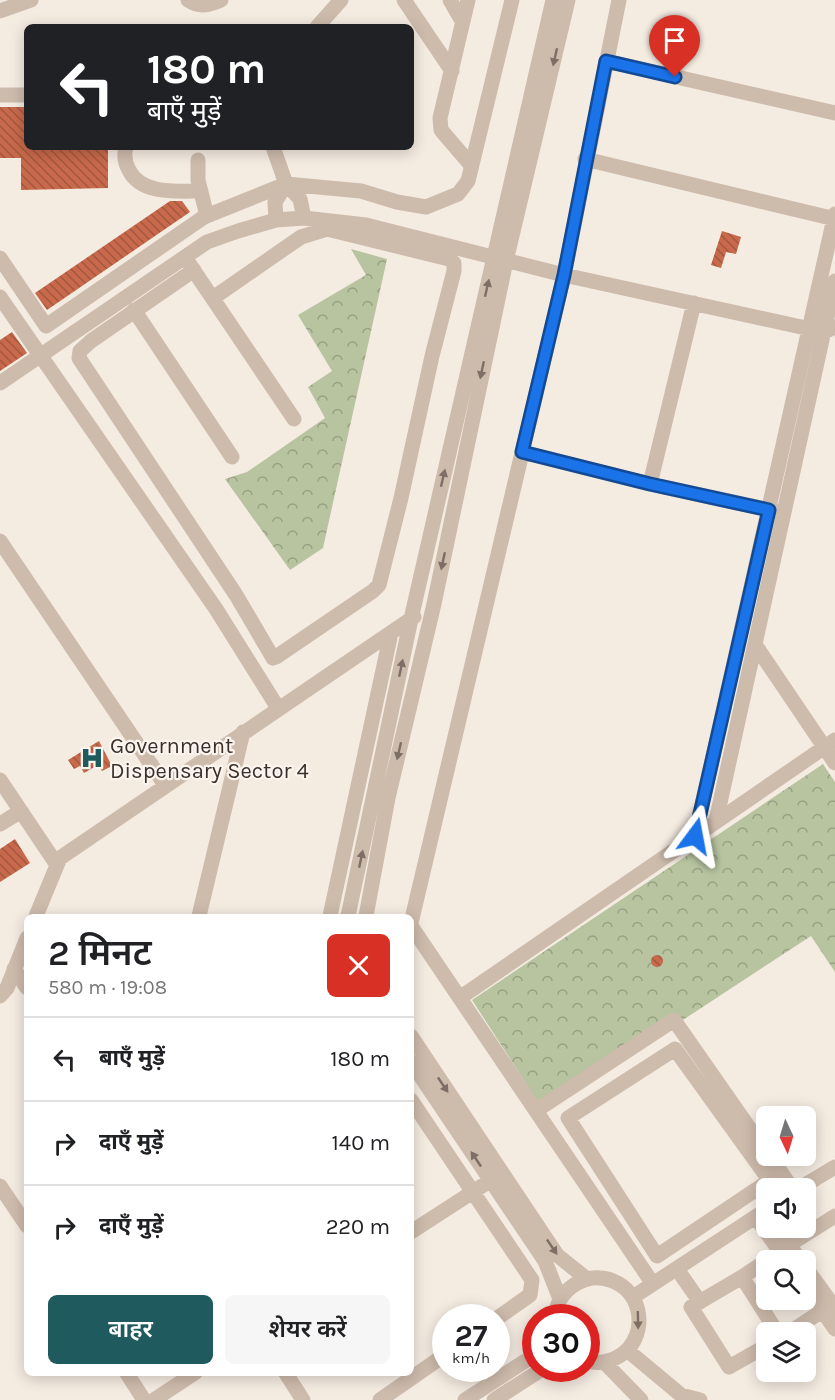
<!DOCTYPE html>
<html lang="hi">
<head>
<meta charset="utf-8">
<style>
  :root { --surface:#fff; --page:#f6f6f6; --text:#202124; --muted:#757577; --line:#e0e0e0; --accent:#1f5a5e }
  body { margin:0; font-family:Karla,"Noto Sans Devanagari",sans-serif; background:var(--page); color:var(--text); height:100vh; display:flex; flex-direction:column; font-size:22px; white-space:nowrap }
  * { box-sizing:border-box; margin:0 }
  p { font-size:20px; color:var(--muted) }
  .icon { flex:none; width:33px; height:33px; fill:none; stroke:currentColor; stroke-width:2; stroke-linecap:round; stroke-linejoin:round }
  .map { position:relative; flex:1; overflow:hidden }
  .details { position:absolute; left:24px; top:914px; width:390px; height:462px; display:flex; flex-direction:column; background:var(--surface); border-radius:9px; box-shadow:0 3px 15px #0003 }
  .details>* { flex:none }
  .hud { position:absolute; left:24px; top:24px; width:390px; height:126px; border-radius:9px; box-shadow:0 3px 15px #0003; background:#202124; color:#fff; overflow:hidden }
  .needle { width:39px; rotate:176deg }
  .controls { position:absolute; left:756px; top:1106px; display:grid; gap:12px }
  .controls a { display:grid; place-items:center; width:60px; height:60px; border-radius:9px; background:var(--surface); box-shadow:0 3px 15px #0003; font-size:30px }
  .speed { position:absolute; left:432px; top:1304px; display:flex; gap:12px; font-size:30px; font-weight:700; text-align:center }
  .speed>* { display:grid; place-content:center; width:78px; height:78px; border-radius:50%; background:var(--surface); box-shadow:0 3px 15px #0003; line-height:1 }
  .speed small { font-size:15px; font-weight:400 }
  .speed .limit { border:9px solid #d22; background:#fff; color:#111 }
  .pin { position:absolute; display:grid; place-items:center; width:51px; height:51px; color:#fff; margin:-62px -26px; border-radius:50% 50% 50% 0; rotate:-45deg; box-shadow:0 0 6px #0007 }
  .pin .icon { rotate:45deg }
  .me { position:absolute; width:66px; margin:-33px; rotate:13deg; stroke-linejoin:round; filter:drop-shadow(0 0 4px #0008) }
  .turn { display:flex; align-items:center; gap:21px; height:126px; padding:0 24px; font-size:27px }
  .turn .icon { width:78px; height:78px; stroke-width:2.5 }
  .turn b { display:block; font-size:42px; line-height:51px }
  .round { display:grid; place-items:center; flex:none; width:63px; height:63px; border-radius:9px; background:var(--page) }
  .head { display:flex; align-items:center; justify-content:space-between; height:102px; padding:0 24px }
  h1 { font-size:36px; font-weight:600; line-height:45px }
  .button { display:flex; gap:12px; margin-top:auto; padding:12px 24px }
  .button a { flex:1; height:69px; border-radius:9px; background:var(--accent); color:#fff; font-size:24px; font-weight:600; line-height:69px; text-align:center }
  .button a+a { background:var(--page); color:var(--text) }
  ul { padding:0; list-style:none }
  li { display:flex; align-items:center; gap:18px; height:84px; padding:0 24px; border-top:2px solid var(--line) }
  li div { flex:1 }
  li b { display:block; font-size:22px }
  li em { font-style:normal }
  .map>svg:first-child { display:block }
  .park { fill:url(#park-crowns) }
  .building { fill:url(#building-back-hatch) }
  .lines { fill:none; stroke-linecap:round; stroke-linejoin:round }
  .minor { stroke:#cdbbac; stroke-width:15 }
  .oneway { fill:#7d6f65 }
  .route-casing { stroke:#114b97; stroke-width:15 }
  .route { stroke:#1a73e8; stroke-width:10 }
  .labels { text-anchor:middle; stroke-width:4.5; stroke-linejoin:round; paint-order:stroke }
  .poi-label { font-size:22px; fill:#3b302b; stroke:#fbf5ee; text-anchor:start }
</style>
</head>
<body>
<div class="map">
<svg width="835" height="1400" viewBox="0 0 835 1400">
  <defs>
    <pattern id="park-crowns" width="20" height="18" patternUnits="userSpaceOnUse" patternTransform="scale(1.5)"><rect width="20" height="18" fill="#b8c4a0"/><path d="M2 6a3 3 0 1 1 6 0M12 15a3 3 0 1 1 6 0" fill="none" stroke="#97a083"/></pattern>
    <pattern id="building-back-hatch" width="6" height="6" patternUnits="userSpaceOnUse" patternTransform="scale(1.5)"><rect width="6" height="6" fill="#c8694b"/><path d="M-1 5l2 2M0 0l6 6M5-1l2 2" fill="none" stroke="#a4573f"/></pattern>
  </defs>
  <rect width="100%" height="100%" fill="#f4ebe1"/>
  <!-- park -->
  <path class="park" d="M351,249L387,259L323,548L290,570L225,479L247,472L325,418L308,387L332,371L298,315L366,275Z
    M823,764L835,782V972L811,936L544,1111L472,1000Z"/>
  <!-- building -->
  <path class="building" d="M0,107H27V147H108V188L21,190V158H0Z
    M170,201H182L190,212L47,310L35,293Z
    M722,231L741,237L736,254L726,252L721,268L711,265Z
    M12,332L27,353L0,371V340Z
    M99,741L112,766L102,771L98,765L84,773L80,766L74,769L68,760Z
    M15,839L30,863L0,882V849Z
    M651 961a6 6 0 1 1 12 0a6 6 0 1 1-12 0Z"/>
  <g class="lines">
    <!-- minor -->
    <path class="minor" d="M188,0C200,8 209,5 221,0
      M404,0L452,71
      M450,0L462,21
      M468,0L440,118L441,130L471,165
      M0,11L31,0
      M317,27L341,0
      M606,61L835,113
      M0,95H27
      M126,147C124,154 125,163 129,170C141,195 177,191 201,191
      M273,147L286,184L300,199L304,218
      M585,159L835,219
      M198,160V180L207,216
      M276,220L275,202L286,184
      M0,258L46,326L204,217L286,184L361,191L397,202L426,207L458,194L468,181L512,0
      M188,262L294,419
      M194,270L91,341L80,351L79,358L236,595L273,658L276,657L373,591L379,585L401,498L432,356L454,271V263L449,259L327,229L301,237L213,298
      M0,297L216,609L278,708
      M134,310L232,457
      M0,383L207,242L238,231L276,220L304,218L366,225L564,275L824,332L835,327
      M522,452L650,484L779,512
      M650,484L694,303
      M0,541L165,785
      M756,646L835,763
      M0,780L57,865
      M716,821L835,281
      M0,824L21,811
      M695,836L835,214
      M36,916L60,858L414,617
      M199,916L243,732
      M330,916L391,633
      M348,916L411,619L553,0
      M366,916L388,798L434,604L506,261L568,0
      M411,923L564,275L619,0
      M411,926L653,1284
      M14,969L27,988
      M0,996L7,988L27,938
      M461,997L835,740
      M411,1036L557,1255L587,1279
      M411,1062L545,1261L560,1299
      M411,1100L532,1280L530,1295L496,1319
      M537,1110L674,1020L766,1152
      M769,1155L792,1188
      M769,1181L657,1256L568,1118L675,1049L775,1188
      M0,1186L27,1226
      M800,1188L835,1167
      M756,1218L786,1260
      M776,1227L800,1260
      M411,1232L499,1175
      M789,1245L835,1216
      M766,1261L742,1277L777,1332
      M806,1268L835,1308
      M677,1269L700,1302
      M742,1277L691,1307L729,1367L766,1346
      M806,1287L835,1329
      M633,1297L766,1210
      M555,1317C557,1289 587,1270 613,1281C640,1292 647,1326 629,1348C618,1360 602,1365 586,1361
      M790,1332L822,1311
      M627,1350L681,1395L700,1400
      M604,1362L641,1400
      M126,1372L144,1400
      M285,1372L303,1400
      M154,1400L196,1372
      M380,1400L446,1354
      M465,1400L536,1354
      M494,1400L544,1368"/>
  </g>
  <!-- one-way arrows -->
  <defs><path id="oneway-solid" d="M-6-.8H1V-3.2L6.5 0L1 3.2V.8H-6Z" transform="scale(1.5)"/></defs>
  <g class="oneway">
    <use href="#oneway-solid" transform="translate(555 57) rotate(103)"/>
    <use href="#oneway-solid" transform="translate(487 288) rotate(-77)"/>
    <use href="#oneway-solid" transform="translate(482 370) rotate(102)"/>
    <use href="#oneway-solid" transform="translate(443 478) rotate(-77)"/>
    <use href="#oneway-solid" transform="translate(443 561) rotate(102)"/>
    <use href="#oneway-solid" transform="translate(401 668) rotate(-78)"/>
    <use href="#oneway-solid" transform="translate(399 751) rotate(103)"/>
    <use href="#oneway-solid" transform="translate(361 859) rotate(-78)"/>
    <use href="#oneway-solid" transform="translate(443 1085) rotate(56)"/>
    <use href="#oneway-solid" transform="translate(476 1159) rotate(-124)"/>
    <use href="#oneway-solid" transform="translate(552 1247) rotate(56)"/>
    <use href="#oneway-solid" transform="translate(638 1320) rotate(89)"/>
  </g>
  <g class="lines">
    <!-- route casing -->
    <g class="route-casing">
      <path id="route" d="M675,77L606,61L564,275L522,452L650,484L769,510L695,836"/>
    </g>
    <!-- route -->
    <use href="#route" class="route"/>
  </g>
  <!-- icons -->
  <defs>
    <g id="hospital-bare" transform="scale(1.8)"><path d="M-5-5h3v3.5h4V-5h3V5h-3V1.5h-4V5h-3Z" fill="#1f5a5e" stroke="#fbf5ee" stroke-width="2.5" paint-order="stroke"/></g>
  </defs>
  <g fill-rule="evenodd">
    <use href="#hospital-bare" x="92" y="758"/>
  </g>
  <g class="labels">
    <!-- poi labels -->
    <g class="poi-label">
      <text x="110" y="753">Government<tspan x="110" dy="25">Dispensary Sector 4</tspan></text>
    </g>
  </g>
</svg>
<div class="controls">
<a><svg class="needle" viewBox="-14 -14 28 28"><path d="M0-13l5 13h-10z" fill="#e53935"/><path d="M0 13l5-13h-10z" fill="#757577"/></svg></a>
<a><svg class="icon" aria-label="sound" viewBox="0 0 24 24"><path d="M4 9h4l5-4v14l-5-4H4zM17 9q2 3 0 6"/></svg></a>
<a><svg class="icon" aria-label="search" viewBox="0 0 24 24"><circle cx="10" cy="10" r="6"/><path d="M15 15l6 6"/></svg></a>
<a><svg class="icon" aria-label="layers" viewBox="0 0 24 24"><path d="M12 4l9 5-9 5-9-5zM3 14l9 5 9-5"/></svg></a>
</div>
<div class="speed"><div>27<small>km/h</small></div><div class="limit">30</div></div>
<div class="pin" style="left:675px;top:77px;background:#d93025"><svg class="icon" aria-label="arrive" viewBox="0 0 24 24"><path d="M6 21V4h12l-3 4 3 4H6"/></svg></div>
<svg class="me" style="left:695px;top:836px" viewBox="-20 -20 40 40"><path d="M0-17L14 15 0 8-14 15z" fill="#1a73e8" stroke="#fff" stroke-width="4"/></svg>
<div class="hud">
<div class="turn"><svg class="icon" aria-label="left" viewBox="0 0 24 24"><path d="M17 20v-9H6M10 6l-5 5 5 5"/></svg><div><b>180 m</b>बाएँ मुड़ें</div></div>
</div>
<section class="details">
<div class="head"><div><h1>2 मिनट</h1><p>580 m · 19:08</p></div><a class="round" style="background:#d93025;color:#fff"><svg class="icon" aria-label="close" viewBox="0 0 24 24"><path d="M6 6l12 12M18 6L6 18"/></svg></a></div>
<ul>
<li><svg class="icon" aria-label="left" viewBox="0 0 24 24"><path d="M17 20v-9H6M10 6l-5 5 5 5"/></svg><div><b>बाएँ मुड़ें</b></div><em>180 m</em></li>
<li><svg class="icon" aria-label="right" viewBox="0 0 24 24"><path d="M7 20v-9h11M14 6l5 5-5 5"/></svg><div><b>दाएँ मुड़ें</b></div><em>140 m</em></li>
<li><svg class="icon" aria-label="right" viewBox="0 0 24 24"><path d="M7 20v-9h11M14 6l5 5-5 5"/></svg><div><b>दाएँ मुड़ें</b></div><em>220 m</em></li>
</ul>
<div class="button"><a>बाहर</a><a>शेयर करें</a></div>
</section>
</div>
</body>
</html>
